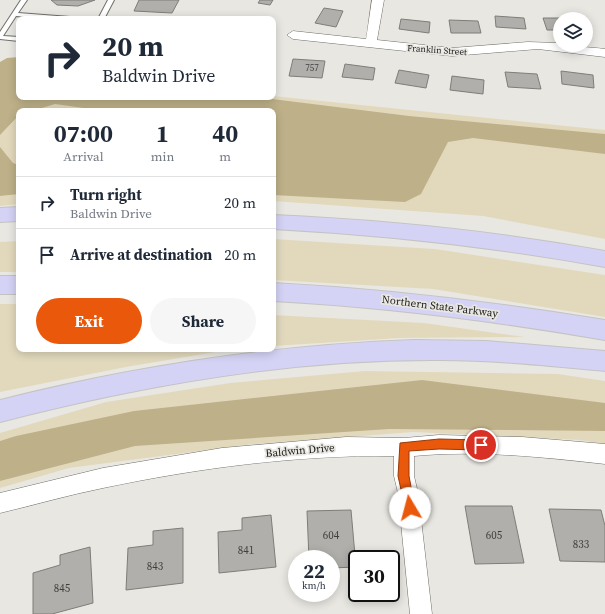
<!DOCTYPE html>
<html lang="en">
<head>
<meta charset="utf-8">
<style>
  :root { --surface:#fff; --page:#f6f6f7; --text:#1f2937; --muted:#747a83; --line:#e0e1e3; --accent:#ea580c }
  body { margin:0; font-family:"Source Serif 4",serif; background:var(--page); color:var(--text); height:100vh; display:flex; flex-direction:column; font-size:15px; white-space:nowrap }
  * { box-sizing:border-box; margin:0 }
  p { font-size:13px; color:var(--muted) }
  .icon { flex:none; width:22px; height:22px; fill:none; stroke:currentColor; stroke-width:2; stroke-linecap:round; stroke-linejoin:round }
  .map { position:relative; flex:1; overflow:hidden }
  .drawer { position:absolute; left:16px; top:108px; width:260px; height:244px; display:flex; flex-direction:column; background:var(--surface); border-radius:8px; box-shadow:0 2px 10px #0003 }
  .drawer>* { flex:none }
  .hud { position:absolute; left:16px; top:16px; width:260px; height:84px; border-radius:8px; box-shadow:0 2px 10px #0003; background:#fff; color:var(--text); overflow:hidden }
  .fabs { position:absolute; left:553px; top:12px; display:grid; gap:8px }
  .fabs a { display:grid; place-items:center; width:40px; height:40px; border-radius:50%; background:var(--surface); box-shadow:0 2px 10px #0003; font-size:20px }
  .speed { position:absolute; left:288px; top:550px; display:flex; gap:8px; font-size:20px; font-weight:700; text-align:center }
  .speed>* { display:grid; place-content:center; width:52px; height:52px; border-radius:50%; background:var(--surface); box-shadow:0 2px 10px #0003; line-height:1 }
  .speed small { font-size:10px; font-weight:400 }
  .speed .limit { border:2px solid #111; border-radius:6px; background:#fff; color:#111 }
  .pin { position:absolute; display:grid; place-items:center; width:34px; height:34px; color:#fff; margin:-17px; border:2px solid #fff; border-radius:50%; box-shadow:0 1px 4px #0007 }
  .me { position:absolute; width:44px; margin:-22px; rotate:352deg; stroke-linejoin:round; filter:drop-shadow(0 0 3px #0008) }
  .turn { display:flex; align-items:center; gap:14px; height:84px; padding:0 20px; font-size:18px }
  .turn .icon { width:52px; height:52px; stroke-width:2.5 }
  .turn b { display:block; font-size:28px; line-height:34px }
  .eta { display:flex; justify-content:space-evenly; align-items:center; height:68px; text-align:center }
  .eta b { font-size:24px; font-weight:700; line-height:28px }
  .cta { display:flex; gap:8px; margin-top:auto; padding:8px 20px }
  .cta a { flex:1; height:46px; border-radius:24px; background:var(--accent); color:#fff; font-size:16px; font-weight:700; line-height:46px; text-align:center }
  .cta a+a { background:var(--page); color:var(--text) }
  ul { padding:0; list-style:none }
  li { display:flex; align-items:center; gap:12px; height:52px; padding:0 20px; border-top:1px solid var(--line) }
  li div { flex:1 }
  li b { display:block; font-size:15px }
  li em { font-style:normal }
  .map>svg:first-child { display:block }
  .green { fill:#e2d9bd }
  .forest { fill:#beb189 }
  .building { fill:#b1afab; stroke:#7e7d78 }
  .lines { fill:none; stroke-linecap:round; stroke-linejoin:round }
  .lane-casing { stroke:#706f6a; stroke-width:2 }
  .street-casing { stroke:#706f6a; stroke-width:1 }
  .highway-casing { stroke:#c4c3c3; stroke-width:2 }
  .lane { fill:#fff; fill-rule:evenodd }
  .street { fill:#fff; fill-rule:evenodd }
  .highway { fill:#d4d3f5; fill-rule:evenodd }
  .route { fill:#ea580c; stroke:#983908 }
  .labels { text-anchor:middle; stroke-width:3.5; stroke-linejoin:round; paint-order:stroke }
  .far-street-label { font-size:9px; fill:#1b1a19; stroke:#e9e7e2 }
  .number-label { font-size:9px; fill:#403f3e }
  .street-label { font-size:11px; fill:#1b1a19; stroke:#e9e7e2 }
  .near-number-label { font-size:11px; fill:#403f3e }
</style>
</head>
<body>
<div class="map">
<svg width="605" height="614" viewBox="0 0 605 614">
  <rect width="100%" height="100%" fill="#e9e7e2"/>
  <!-- green -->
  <path class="green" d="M0,65L19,97L273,96L605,130V239L483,216L273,201V111H19V204L0,206Z
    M273,239L435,249L605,275V317L433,289L273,280Z
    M19,241V272H0V242Z
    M0,304H19V349H233L126,367L0,392Z
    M273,315L424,323L525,337L400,338L273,346Z
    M365,371L558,374L605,381V444L580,440L414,432L253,444L69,468L0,488V433L106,402L230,383Z"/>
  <!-- forest -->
  <path class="forest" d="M19,57V97H256L409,116L605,134V154L473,138L448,142L421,194L405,202L273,195V111H105L55,104L32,111H19V115L0,135V62L7,58Z
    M0,147L13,163L19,165V194L0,196Z
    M422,380L605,403V431L389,429L135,446L0,481V441L16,436L134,411Z"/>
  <!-- building -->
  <path class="building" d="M51,0H95L78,6L57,5Z
    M139,0H179L172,13L134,11Z
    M260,0H273L270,5L258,3Z
    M324,8L343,11L336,27L315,23Z
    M495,16L524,18L526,29L496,27Z
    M543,18H572L573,19H560V30H547Z
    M401,19L430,22L429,33L399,29Z
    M449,20L478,21L481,33H451Z
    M293,59L325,61L322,78L289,76Z
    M345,64L375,68L373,80L342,77Z
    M399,70L429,75L426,88L395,83Z
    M561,71L593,75L594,88L562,84Z
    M505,72L537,74L541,89L508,87Z
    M452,76L484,80L483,94L450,90Z
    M465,506H512L524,563L475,564Z
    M549,509L601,510L605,526V562L560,561Z
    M351,510L356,567L331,568V559H309L307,511Z
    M271,515L276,567L219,573L218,532L242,530V518Z
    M183,528V583L126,590L128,548L153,545V531Z
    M90,547L93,603L52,614H33V573L60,565V555Z"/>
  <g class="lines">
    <!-- lane casing -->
    <g class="lane-casing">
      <path id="lane" d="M21,0H27L18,13L70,17L73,19H52L16,16L3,36L19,37V41L0,39V32Z
        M108,0H114L104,19H98Z"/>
    </g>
    <!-- street casing -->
    <g class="street-casing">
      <path id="street" d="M372,0H384L377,40L452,48L528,42L557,43C570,47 590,47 605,49V57L538,49L452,56L293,39L287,35L293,31L366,39Z
        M439,435L522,437L605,444V464C542,457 478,450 414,456V476L418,493L432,614H410L398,493L394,476V456C297,455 198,468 103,488C68,495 34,505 0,513V493L103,468L222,448L346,437L404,438Z"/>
    </g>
    <!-- highway casing -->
    <g class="highway-casing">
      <path id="highway" d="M19,207V221L0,222V208Z
        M273,215C385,220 495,231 605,251V267C495,247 385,235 273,229Z
        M0,276H19V294H0Z
        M273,283C385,289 495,302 605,320V340C495,321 385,307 273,301Z
        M415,340L486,341L605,351V371C550,366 495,360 440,360C291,359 144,385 0,422V400C139,365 272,345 415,340Z"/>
    </g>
    <!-- lane -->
    <use href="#lane" class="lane"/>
    <!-- street -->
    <use href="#street" class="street"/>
    <!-- highway -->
    <use href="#highway" class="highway"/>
  </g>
  <!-- route -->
  <path class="route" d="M439,439L481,440L484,441L486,445L484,448L481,450L439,449L409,451V476L415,508L414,512L410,514L406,512L398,476L400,443Z"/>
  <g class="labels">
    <!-- far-street labels -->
    <g class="far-street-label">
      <text transform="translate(437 50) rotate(4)" y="3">Franklin Street</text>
    </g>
    <!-- number labels -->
    <g class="number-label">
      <text x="312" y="71">757</text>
    </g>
    <!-- street labels -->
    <g class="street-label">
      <text transform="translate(440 306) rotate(7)" y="4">Northern State Parkway</text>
      <text transform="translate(300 450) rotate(-5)" y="4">Baldwin Drive</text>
    </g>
    <!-- near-number labels -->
    <g class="near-number-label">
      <text x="331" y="539">604</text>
      <text x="494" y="539">605</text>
      <text x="581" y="548">833</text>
      <text x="246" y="554">841</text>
      <text x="155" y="570">843</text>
      <text x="62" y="592">845</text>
    </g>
  </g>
</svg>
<div class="fabs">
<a><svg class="icon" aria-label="layers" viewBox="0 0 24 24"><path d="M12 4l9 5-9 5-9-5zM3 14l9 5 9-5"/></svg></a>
</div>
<div class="speed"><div>22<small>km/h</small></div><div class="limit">30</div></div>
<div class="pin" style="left:481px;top:445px;background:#d93025"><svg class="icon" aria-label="arrive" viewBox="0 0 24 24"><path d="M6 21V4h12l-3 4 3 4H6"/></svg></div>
<svg class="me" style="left:410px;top:508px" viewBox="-20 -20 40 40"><circle r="19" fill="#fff"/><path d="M0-13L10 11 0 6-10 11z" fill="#ea580c"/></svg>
<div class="hud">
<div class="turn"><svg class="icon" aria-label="right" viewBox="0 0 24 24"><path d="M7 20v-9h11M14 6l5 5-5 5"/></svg><div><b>20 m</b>Baldwin Drive</div></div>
</div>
<section class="drawer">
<div class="eta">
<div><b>07:00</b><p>Arrival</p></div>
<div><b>1</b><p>min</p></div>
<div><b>40</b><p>m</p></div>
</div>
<ul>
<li><svg class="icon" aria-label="right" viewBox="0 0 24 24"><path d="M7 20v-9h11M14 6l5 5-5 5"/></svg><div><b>Turn right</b><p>Baldwin Drive</p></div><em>20 m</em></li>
<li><svg class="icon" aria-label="arrive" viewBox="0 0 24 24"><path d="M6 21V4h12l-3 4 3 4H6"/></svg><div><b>Arrive at destination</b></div><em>20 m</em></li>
</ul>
<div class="cta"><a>Exit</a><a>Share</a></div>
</section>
</div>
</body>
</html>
